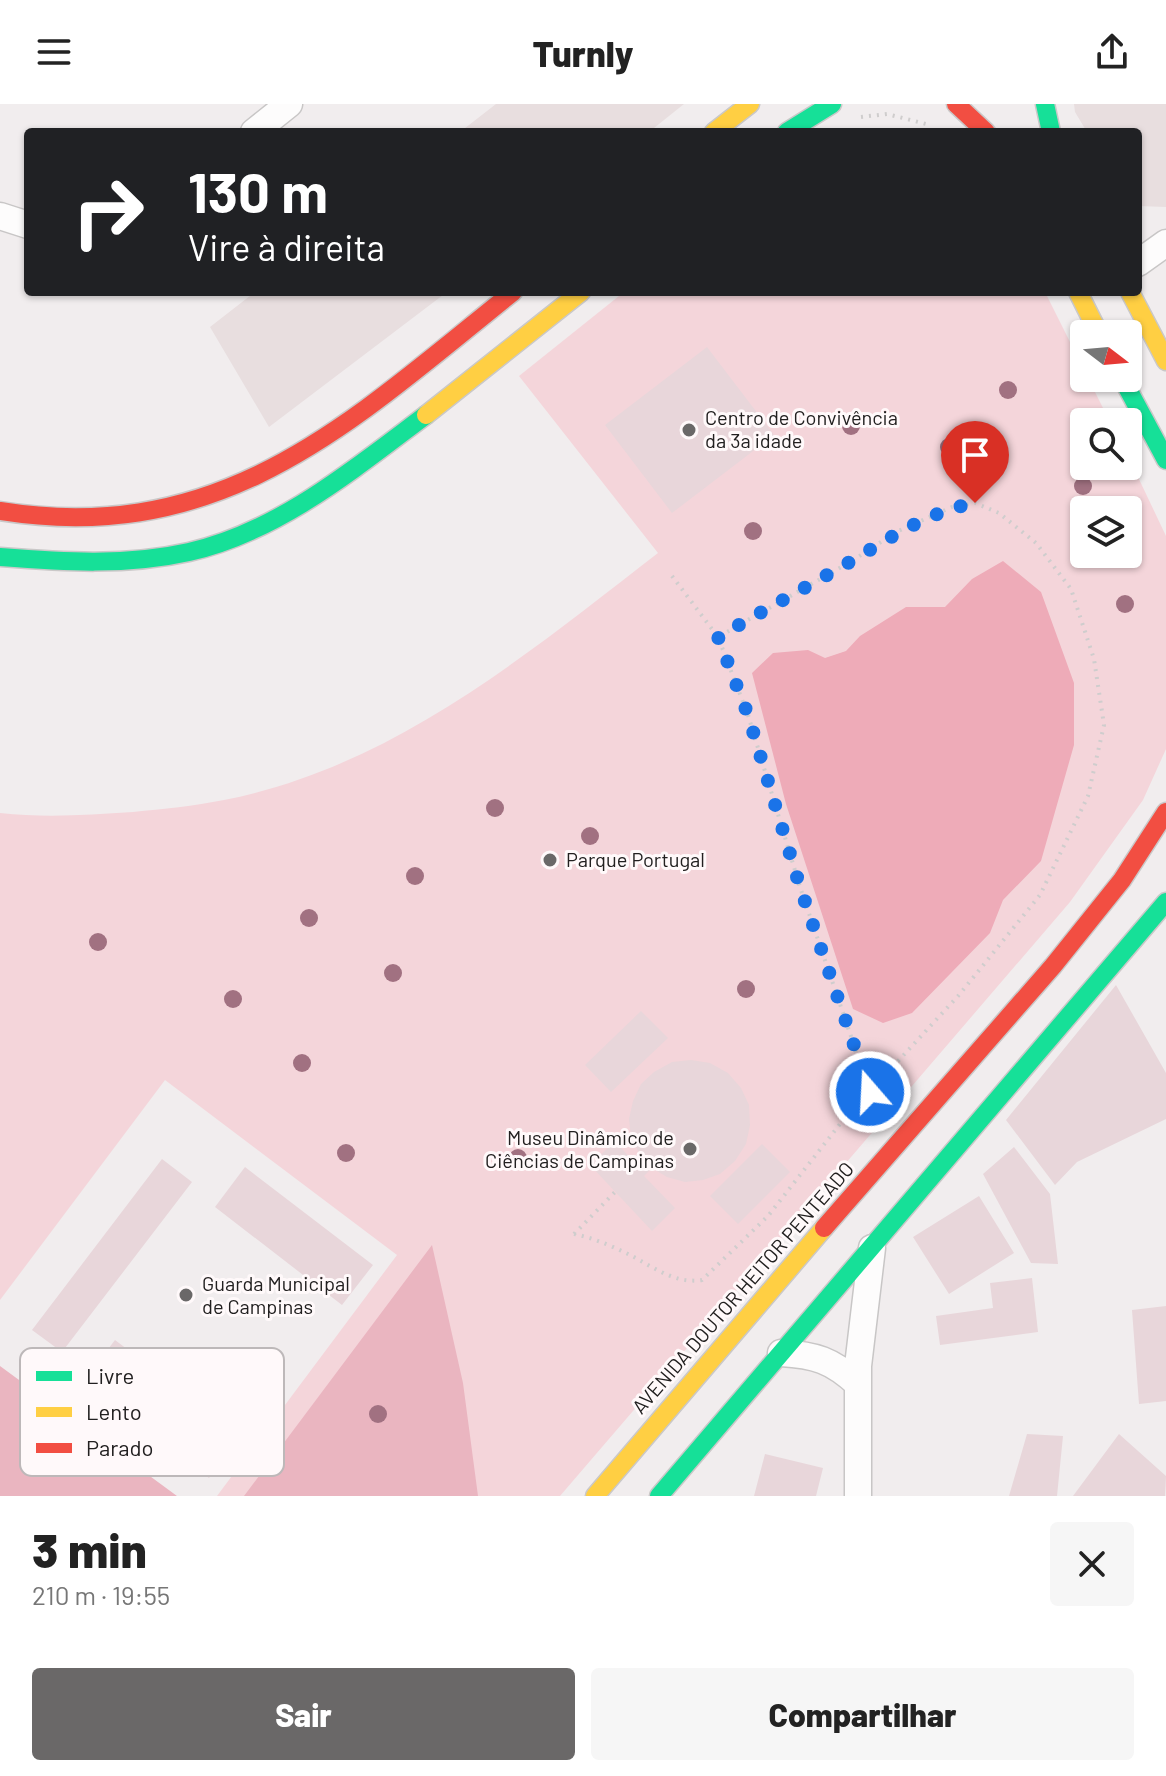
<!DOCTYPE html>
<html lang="pt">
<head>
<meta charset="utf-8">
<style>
  :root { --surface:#fff; --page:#f6f6f6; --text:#222; --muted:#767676; --accent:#6a6868 }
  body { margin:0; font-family:Barlow,sans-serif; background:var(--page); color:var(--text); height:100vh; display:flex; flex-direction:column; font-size:30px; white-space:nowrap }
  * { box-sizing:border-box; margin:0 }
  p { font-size:26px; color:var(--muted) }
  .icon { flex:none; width:44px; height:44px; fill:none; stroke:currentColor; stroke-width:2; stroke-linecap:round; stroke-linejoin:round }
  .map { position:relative; height:1392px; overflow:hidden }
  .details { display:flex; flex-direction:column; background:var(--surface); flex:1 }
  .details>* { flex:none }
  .hud { position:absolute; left:24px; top:24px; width:1118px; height:168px; border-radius:8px; box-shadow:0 2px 6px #0004; background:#202124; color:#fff; overflow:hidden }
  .needle { width:52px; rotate:106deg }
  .buttons { position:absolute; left:1070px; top:216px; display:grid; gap:16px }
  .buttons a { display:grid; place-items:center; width:72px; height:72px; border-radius:8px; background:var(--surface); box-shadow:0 2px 6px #0004; font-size:40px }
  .pin { position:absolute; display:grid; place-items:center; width:68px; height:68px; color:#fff; margin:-82px -34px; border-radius:50% 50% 50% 0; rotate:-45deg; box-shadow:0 0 8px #0007 }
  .pin .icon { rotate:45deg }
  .me { position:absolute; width:88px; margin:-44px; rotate:341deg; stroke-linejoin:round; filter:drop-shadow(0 0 6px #0008) }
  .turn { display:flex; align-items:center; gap:28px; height:168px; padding:0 32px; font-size:36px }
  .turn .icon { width:104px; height:104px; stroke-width:2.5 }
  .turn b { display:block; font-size:56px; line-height:68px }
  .round { display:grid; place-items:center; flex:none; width:84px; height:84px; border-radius:8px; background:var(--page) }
  .summary { display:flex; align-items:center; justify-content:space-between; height:136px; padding:0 32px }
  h1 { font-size:48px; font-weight:800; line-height:60px }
  .cta { display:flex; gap:16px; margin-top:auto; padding:16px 32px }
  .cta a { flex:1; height:92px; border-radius:8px; background:var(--accent); color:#fff; font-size:32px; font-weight:800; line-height:92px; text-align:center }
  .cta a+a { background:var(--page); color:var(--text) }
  header { display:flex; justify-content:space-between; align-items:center; height:104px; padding:0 32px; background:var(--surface); font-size:36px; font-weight:800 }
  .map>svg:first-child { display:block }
  .built { fill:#e8dedf }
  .green { fill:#f4d5da; fill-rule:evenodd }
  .forest { fill:#eab5c0 }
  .water { fill:#eeabb8 }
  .building { fill:#e8d6da }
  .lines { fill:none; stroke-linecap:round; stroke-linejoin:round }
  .street-casing { stroke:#c8c6c6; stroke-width:29 }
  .fast-casing { stroke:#cac8c8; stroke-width:21 }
  .slow-casing { stroke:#cac8c8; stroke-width:21 }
  .jam-casing { stroke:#cac8c8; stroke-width:21 }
  .path { stroke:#cfcdcd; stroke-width:4; stroke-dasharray:2 6; stroke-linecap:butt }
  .street { stroke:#fdfcfc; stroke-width:26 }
  .fast { stroke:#16e098; stroke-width:18 }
  .slow { stroke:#ffcf43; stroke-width:18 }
  .jam { stroke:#f24e42; stroke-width:18 }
  .tree { fill:#a17181 }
  .route { stroke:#1a73e8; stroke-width:14; stroke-dasharray:0 25.2 }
  .poi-dot { fill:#6a6868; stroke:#fff9fa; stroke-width:3 }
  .labels { text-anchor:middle; stroke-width:6; stroke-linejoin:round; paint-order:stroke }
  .poi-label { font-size:20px; fill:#222020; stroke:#fff9fa; text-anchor:start }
  .street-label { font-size:20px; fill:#222020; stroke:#fff9fa }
  .key { fill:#fff9fa; stroke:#bdb8b9; stroke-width:2 }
  .key-label { font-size:22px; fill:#222020 }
</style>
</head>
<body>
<header><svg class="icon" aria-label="menu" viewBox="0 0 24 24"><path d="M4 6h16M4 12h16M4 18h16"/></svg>Turnly<svg class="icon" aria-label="share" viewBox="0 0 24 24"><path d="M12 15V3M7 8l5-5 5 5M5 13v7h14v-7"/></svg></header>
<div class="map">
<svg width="1166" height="1392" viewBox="0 0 1166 1392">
  <rect width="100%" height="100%" fill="#f1edee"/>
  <!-- built -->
  <path class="built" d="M496,0H684L649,28H460Z
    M1074,0H1166V103L1138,102V28H1087L1075,8Z
    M255,188H447L269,323L210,223Z"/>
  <!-- green -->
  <path class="green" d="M624,188H1045L1084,266V274H1088L1110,318H1084V362H1128V352L1166,432V645L1143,696L1070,798L560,1392H217L397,1151L165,976L0,1196V709C45,714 88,711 133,708C163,705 194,702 224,696C392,663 526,551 658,449L519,272ZM1084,406H1128V450H1084Z"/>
  <!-- forest -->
  <path class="forest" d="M432,1141L463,1279L478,1392H244Z
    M0,1262L177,1392H0Z"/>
  <!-- water -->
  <path class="water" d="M1003,457L1041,488L1074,579V641L1041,757L1003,796L990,829L912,909L883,919L853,905L786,700L752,569L773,549L808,546L825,554L846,547L860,532L906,503H945L972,475Z"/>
  <!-- building -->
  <path class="building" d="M707,243L774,331L672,409L605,321Z
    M1116,881L1166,969V1015L1077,1058L1055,1081L1006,1016Z
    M641,907L668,934L611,988L585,961Z
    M691,956L710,959L728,969L741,984L749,1001L750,1021L746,1040L735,1057L720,1070L703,1076L685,1078L667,1073L652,1064L644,1072L675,1104L652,1127L590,1061L615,1037L632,1056L639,1049L631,1033L629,1015L633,997L641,980L654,968L672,958Z
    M762,1040L790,1068L738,1120L710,1092Z
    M1014,1043L1050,1090L1058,1160L1031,1159L983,1070Z
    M162,1055L192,1078L62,1248L32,1226Z
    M245,1063L373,1161L342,1201L215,1103Z
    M979,1092L1014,1149L949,1190L913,1133Z
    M1032,1174L1038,1228L940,1241L936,1212L993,1204L990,1179Z
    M1166,1202V1297L1139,1300L1132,1206Z
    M115,1236L241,1331L209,1374L83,1278Z
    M1027,1330L1063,1332L1057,1392H1009Z
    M1119,1330L1166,1372L1165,1392H1073Z
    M765,1350L823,1364L816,1392H754Z"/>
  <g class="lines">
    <!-- street casing -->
    <g class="street-casing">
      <path id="street" d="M254,28L289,0
        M0,112L28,121
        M1138,159L1166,139
        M781,1249C815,1251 832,1256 858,1280
        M858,1392V1262L872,1144"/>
    </g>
    <!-- fast casing -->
    <g class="fast-casing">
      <path id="fast" d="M1045,0L1051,28
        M787,28L832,0
        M1122,274L1166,356
        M0,453C63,458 127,462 189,448C278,428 354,365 426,311
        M659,1392L1166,798"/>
    </g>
    <!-- slow casing -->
    <g class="slow-casing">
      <path id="slow" d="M714,28L750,0
        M1078,188L1099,230
        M1130,188L1166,257
        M426,311L581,188
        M595,1392L824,1124"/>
    </g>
    <!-- jam casing -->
    <g class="jam-casing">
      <path id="jam" d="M956,0L986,28
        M0,407C224,443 352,317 513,188
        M824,1124L1053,862L1122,776L1166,708"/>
    </g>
    <!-- path -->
    <path class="path" d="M861,13L887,10L930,21
      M672,472L718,533L748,611L800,783L870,988
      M574,1130C594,1134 614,1143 632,1152C655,1164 675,1180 702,1176L768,1112L840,1020L959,891L1040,791L1088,692L1104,621L1094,555L1071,485L1036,439L999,409L975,399L952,403L896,428L852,457L718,533
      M574,1130L615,1088"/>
    <!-- street -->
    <use href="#street" class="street"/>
    <!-- fast -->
    <use href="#fast" class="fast"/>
    <!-- slow -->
    <use href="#slow" class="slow"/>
    <!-- jam -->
    <use href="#jam" class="jam"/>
  </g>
  <!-- trees -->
  <g class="tree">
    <circle cx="1008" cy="286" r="9"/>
    <circle cx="851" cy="322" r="9"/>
    <circle cx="949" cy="343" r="9"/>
    <circle cx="1083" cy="382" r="9"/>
    <circle cx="753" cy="427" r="9"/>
    <circle cx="1125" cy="500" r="9"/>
    <circle cx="495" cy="704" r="9"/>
    <circle cx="590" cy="732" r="9"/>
    <circle cx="415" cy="772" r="9"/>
    <circle cx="309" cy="814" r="9"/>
    <circle cx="98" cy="838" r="9"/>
    <circle cx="393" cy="869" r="9"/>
    <circle cx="746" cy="885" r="9"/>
    <circle cx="233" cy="895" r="9"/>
    <circle cx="302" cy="959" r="9"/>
    <circle cx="346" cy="1049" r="9"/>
    <circle cx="518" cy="1054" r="9"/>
    <circle cx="378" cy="1310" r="9"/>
  </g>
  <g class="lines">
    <!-- route -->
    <path class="route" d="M870,988L800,783L748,611L718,533C761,508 805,484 848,459C889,435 927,408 975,399"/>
  </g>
  <!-- markers -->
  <g class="poi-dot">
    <circle cx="689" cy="326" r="8"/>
    <circle cx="550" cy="756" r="8"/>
    <circle cx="690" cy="1045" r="8"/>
    <circle cx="186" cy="1191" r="8"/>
  </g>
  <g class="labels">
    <!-- poi labels -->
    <g class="poi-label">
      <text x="705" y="321">Centro de Convivência<tspan x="705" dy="23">da 3a idade</tspan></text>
      <text x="566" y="763">Parque Portugal</text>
      <text x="674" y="1041" text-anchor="end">Museu Dinâmico de<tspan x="674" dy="23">Ciências de Campinas</tspan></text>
      <text x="202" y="1187">Guarda Municipal<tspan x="202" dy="23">de Campinas</tspan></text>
    </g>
    <!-- street labels -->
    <g class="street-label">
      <text transform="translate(743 1184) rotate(-49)" y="7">AVENIDA DOUTOR HEITOR PENTEADO</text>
    </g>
  </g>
  <!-- legend -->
  <rect x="20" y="1244" width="264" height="128" rx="12" class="key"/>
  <rect x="36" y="1267" width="36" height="10" fill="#16e098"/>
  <rect x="36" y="1303" width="36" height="10" fill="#ffcf43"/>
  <rect x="36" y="1339" width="36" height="10" fill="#f24e42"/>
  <g class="key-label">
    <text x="86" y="1280">Livre</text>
    <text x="86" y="1316">Lento</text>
    <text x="86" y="1352">Parado</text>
  </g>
</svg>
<div class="buttons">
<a><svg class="needle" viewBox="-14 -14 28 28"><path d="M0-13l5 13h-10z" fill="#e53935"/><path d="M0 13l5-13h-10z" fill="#767676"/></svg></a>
<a><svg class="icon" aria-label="search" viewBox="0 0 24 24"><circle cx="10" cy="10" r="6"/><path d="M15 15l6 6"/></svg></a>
<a><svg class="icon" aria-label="layers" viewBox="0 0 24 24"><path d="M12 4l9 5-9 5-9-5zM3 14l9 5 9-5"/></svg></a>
</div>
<div class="pin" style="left:975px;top:399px;background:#d93025"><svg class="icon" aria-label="arrive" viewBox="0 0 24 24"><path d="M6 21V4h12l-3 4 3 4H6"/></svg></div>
<svg class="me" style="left:870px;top:988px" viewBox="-20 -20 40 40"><circle r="17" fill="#1a73e8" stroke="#fff" stroke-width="3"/><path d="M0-11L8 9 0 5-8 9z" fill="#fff"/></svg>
<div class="hud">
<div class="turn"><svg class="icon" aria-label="right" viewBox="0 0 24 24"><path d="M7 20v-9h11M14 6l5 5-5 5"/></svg><div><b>130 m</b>Vire à direita</div></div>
</div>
</div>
<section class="details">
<div class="summary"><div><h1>3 min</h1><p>210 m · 19:55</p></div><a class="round"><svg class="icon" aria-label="close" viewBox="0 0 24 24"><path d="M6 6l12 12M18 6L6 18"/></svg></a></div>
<div class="cta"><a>Sair</a><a>Compartilhar</a></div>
</section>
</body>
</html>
